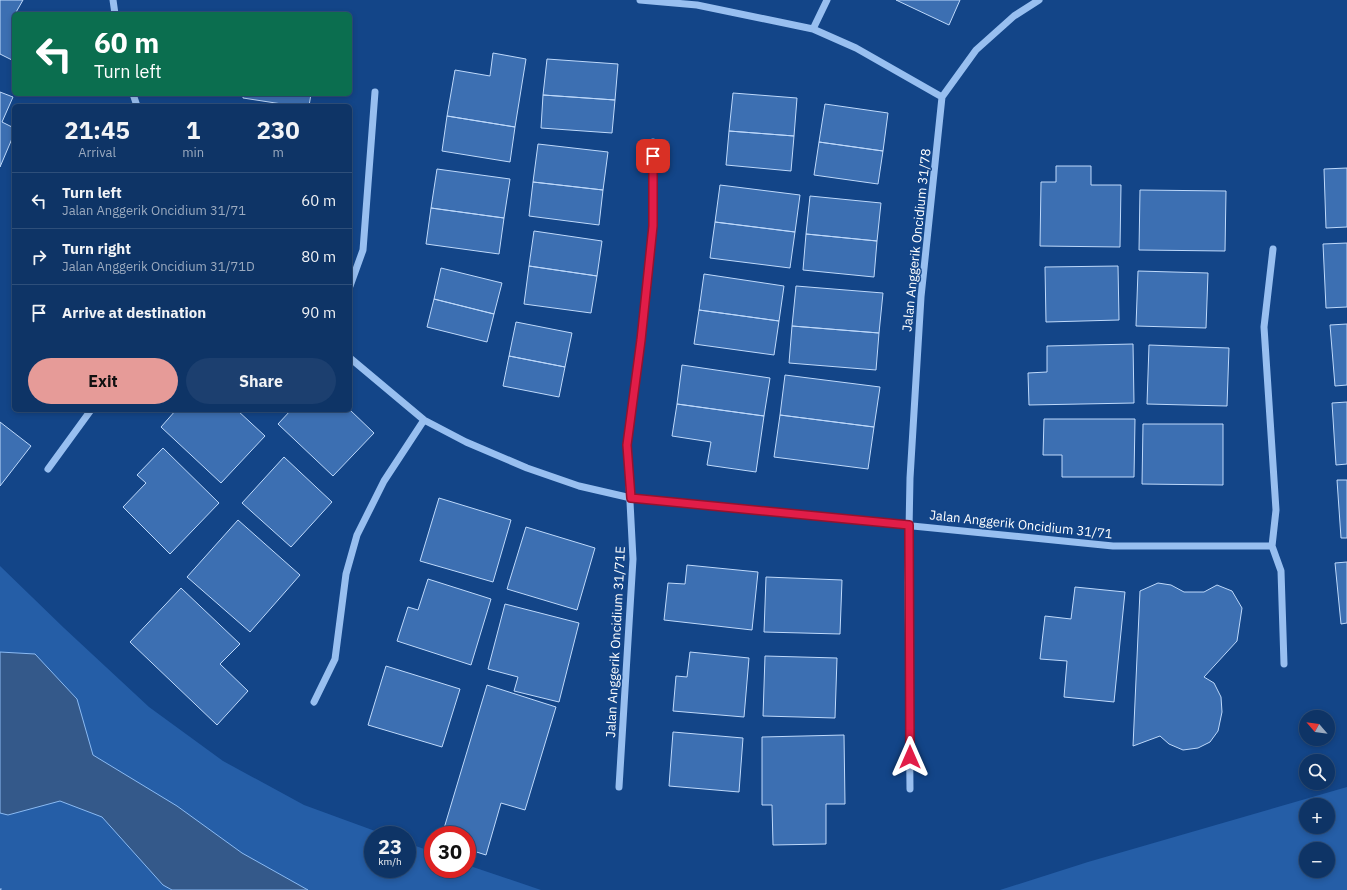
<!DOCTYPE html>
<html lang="en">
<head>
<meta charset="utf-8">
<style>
  :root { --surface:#0e3466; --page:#1c3f6f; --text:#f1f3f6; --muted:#9baabf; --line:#2e4f7a; --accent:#e69b98 }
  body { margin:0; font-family:"IBM Plex Sans",sans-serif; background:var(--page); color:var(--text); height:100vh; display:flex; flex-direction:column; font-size:15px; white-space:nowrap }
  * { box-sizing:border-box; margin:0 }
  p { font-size:13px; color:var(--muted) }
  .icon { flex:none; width:22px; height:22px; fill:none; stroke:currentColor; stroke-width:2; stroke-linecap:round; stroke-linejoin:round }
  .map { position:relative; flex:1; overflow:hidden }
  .panel { position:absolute; left:12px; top:104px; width:340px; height:308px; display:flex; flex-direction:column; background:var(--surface); border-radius:6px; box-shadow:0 2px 6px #0003,0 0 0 1px var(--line) }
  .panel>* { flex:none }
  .guide { position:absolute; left:12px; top:12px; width:340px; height:84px; border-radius:6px; box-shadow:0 2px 6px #0003,0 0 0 1px var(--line); background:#0b6e4f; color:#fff; overflow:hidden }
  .needle { width:26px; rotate:298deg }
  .controls { position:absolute; left:1299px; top:710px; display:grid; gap:8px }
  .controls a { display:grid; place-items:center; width:36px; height:36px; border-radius:50%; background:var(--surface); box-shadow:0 2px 6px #0003,0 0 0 1px var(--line); font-size:20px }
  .speed { position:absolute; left:364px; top:826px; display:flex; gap:8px; font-size:20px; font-weight:700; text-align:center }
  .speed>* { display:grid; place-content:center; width:52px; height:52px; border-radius:50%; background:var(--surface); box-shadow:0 2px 6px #0003,0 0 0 1px var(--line); line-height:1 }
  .speed small { font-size:10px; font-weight:400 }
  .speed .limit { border:6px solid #d22; background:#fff; color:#111 }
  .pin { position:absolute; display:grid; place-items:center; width:34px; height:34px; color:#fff; margin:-17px; border-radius:8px; box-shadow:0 2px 6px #0006 }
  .me { position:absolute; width:44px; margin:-22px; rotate:0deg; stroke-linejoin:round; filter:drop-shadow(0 0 3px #0008) }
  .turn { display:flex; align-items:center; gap:14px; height:84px; padding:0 16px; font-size:18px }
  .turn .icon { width:52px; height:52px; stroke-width:2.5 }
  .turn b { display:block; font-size:28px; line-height:34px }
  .eta { display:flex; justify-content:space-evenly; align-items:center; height:68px; text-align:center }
  .eta b { font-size:24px; font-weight:800; line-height:28px }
  .primary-button { display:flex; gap:8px; margin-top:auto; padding:8px 16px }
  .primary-button a { flex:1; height:46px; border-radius:24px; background:var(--accent); color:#111; font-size:16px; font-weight:800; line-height:46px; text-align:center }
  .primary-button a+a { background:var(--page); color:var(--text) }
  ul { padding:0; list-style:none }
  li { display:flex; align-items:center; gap:12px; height:56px; padding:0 16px; border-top:1px solid var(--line) }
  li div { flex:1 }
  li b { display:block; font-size:15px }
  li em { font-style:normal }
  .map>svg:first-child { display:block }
  .green { fill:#255ea7; fill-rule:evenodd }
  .water { fill:#34598a; stroke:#8abaf3 }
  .building { fill:#3c6fb2; stroke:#bed9fb }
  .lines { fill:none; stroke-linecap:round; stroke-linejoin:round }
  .path { stroke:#98bff0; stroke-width:2.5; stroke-dasharray:2 3; stroke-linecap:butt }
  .minor { stroke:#98bff0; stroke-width:7 }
  .route-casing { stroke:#92132f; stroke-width:10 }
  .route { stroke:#e11d48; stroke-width:7 }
  .labels { text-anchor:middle; stroke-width:3; stroke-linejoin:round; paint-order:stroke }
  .street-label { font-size:13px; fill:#fff; stroke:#134588 }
</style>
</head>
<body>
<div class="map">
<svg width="1347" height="890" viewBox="0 0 1347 890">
  <rect width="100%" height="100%" fill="#134588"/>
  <!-- green -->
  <path class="green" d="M0,566L64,628L149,707L223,761L304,805L386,835H373V869H407V843L433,852V869H467V865L541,890H0Z
    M1347,787V890H1000L1088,862ZM1306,805H1328V827H1306ZM1306,849H1328V871H1306Z"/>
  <!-- water -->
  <path class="water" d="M0,652L35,654L77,699L93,755L177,806L242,853L308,890H172L163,885L102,817L60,801L8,815L0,813Z"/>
  <!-- building -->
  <path class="building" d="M0,0H23L15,14H14L13,19L14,20V61L0,54Z
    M896,0H960L949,25Z
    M493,53L526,59L515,127L447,116L455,70L490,76Z
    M547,59L618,64L615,100L543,95Z
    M0,92L13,97L2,122L14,128V134L0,167Z
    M733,93L797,98L794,136L729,131Z
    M243,94H311L309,106H295L243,98Z
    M543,95L615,100L612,133L541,128Z
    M825,104L888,113L883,151L819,142Z
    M447,116L515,127L510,162L442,151Z
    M729,131L794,136L791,171L726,165Z
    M819,142L883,151L878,184L814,175Z
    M538,144L608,152L603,190L533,182Z
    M1056,166H1091V185H1121L1120,247L1040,246L1041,182H1056Z
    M1347,168V227L1326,228L1324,169Z
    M437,169L510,179L504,218L431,208Z
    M533,182L603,190L599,225L529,216Z
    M720,185L800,195L795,232L715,222Z
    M1140,190L1226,191L1225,251L1139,250Z
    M810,196L881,203L877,241L806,234Z
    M431,208L504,218L499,254L426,244Z
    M715,222L795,232L790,268L710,258Z
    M534,231L602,241L597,276L529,266Z
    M806,234L877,241L874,277L803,270Z
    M1347,243V307L1326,308L1323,244Z
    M529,266L597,276L591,313L524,304Z
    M1118,266L1119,320L1046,322L1045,267Z
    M441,268L502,283L494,314L434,299Z
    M1138,271L1208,273L1206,328L1136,326Z
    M704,274L784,286L779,321L699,310Z
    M796,286L883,293L879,333L792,326Z
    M434,299L494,314L487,342L427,327Z
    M699,310L779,321L774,355L694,344Z
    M516,322L572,333L565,367L509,356Z
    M1347,324V385L1335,386L1330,325Z
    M792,326L879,333L876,370L789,363Z
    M1133,344L1134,403L1029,405L1028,373L1047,372V346Z
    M1149,345L1229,348L1227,406L1147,404Z
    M509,356L565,367L559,397L503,386Z
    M682,365L770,378L764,416L677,404Z
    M785,375L880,387L874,427L780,415Z
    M1347,402V464L1336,465L1332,403Z
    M677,404L764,416L756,472L707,465L711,442L672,436Z
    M176,410H237L265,436L221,483L161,427Z
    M291,410H350L374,433L333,476L278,424Z
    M780,415L874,427L868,469L774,457Z
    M1044,419H1135L1134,477H1062V455H1043Z
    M0,422L31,446L0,486Z
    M1143,424H1223V485L1142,484Z
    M163,448L219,503L170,554L123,507L146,483L137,475Z
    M284,457L332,502L291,547L242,503Z
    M1337,480H1347V538H1341Z
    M439,498L511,520L493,582L420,561Z
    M238,520L300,575L250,632L187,577Z
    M526,527L595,548L577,610L507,589Z
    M1347,562V623L1341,624L1335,563Z
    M687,565L758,572L752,630L664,620L668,583L685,584Z
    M766,577L842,580L840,634L764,632Z
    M428,579L491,599L471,665L397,641L408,607L418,610Z
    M1158,583L1171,585L1184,592H1204L1217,585L1232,591L1242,608L1237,641L1204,677L1214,683L1221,697L1222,712L1218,731L1210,742L1198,748L1183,750L1169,744L1160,736L1133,746L1140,591Z
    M1075,587L1125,592L1114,702L1064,697L1067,661L1040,659L1045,616L1071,619Z
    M181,588L240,644L220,664L248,691L217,725L130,642Z
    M505,604L579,623L559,702L514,691L518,677L488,669Z
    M690,652L749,658L744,717L673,711L676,676L687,677Z
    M765,656L837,658L835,718L763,716Z
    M386,666L460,689L442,747L368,725Z
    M487,685L556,707L525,810L501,803L486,855L467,849V835H442Z
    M673,732L743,738L739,792L669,786Z
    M844,735L845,804H826V844L773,845L772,805H762V737Z"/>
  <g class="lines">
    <!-- path -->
    <path class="path" d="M0,889L1,890"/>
    <!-- minor -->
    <path class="minor" d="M113,0L115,14
      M640,0L697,5L813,29L856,48L942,97
      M813,29L827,0
      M133,94L137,106
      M1273,249L1264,327L1276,510L1272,546L1281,571L1284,664
      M350,286L363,250L375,92
      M350,358L424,420L466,442L527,468L579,486L631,498L1113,546H1272
      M48,469L91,410
      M314,702L335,659L346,574L357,535L384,481L424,420
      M619,787L633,559L627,445L641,340L653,226V142
      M910,789L908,582L910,478L921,297L942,97L976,50L1014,16L1039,0"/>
  </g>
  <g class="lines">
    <!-- route casing -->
    <g class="route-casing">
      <path id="route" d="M653,156V226L641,340L627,445L631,498L909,525L910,757"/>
    </g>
    <!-- route -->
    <use href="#route" class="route"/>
  </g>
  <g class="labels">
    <!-- street labels -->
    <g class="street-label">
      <text transform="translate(916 240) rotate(-84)" y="5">Jalan Anggerik Oncidium 31/78</text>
      <text transform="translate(1021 524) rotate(6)" y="5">Jalan Anggerik Oncidium 31/71</text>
      <text transform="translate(615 642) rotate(-87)" y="5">Jalan Anggerik Oncidium 31/71E</text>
    </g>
  </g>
</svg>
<div class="controls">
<a><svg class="needle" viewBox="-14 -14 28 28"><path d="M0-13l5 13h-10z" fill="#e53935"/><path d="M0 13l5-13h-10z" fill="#9baabf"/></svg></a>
<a><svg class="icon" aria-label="search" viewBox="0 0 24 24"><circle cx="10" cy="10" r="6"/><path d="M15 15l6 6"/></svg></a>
<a>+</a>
<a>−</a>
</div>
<div class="speed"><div>23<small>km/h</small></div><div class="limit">30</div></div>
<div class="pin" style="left:653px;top:156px;background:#d93025"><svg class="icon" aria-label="arrive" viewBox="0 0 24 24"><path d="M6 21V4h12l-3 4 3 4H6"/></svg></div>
<svg class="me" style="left:910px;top:757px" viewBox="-20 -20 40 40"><path d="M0-17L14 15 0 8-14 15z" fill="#e11d48" stroke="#fff" stroke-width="4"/></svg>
<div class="guide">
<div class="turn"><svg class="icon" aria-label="left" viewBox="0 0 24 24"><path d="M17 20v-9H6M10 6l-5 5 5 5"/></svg><div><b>60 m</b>Turn left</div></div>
</div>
<section class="panel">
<div class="eta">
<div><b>21:45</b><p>Arrival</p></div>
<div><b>1</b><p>min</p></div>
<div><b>230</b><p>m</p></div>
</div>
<ul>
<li><svg class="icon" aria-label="left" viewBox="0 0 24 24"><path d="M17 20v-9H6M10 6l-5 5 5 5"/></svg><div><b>Turn left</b><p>Jalan Anggerik Oncidium 31/71</p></div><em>60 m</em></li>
<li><svg class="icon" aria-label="right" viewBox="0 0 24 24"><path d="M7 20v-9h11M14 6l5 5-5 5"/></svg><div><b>Turn right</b><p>Jalan Anggerik Oncidium 31/71D</p></div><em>80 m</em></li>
<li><svg class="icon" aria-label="arrive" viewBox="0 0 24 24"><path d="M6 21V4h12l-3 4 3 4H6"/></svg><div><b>Arrive at destination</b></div><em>90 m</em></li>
</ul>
<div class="primary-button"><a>Exit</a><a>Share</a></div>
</section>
</div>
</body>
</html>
